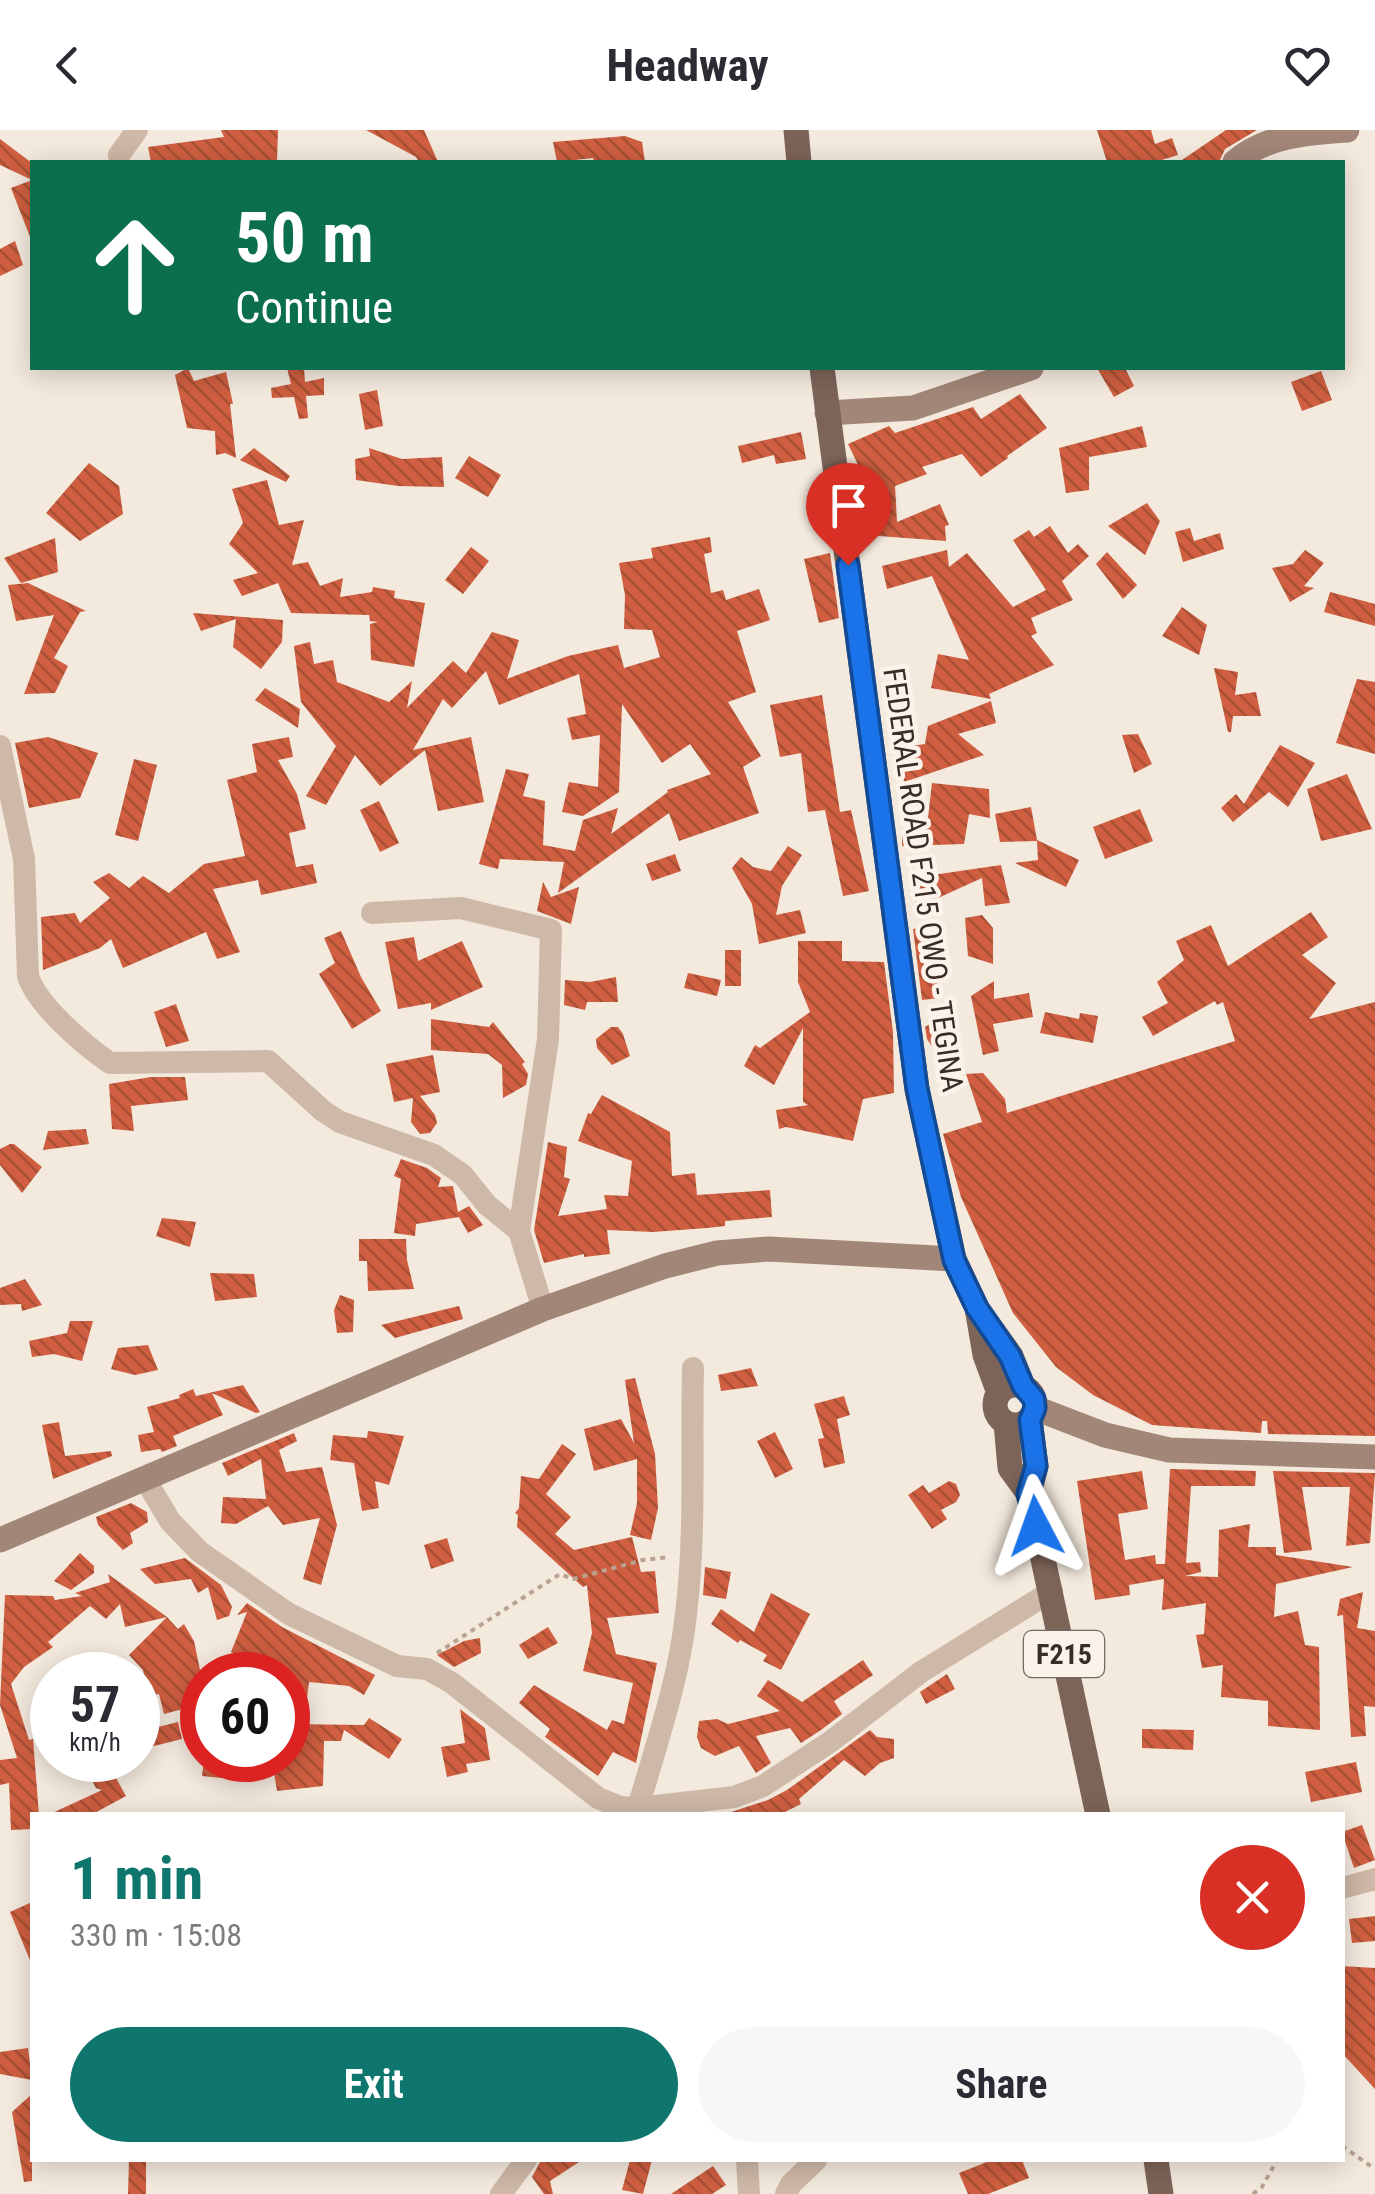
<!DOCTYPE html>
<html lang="en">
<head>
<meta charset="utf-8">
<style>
  :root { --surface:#fff; --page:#f7f7f7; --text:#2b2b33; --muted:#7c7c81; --accent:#0f766e }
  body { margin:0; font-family:"Roboto Condensed",sans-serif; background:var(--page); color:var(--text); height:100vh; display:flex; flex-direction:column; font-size:38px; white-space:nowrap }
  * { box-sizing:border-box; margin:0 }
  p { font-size:32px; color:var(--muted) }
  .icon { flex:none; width:55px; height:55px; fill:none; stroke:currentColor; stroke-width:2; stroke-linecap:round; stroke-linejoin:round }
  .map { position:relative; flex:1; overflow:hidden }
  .side { position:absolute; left:30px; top:1682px; width:1315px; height:350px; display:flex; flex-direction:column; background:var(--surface); border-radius:0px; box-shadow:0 5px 25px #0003 }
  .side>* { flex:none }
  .top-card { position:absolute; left:30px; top:30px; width:1315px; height:210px; border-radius:0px; box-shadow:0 5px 25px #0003; background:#0b6e4f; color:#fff; overflow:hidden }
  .speed { position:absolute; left:30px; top:1522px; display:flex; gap:20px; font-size:50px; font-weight:700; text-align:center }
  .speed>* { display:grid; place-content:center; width:130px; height:130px; border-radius:50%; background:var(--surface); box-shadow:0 5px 25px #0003; line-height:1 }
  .speed small { font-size:25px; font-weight:400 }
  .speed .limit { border:15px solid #d22; background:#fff; color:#111 }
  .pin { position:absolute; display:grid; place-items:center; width:85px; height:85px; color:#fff; margin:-102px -42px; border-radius:50% 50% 50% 0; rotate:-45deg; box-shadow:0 0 10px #0007 }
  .pin .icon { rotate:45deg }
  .me { position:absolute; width:110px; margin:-55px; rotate:356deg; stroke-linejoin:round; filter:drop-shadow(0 0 8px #0008) }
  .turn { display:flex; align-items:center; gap:35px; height:210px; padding:0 40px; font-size:45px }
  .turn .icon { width:130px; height:130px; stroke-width:2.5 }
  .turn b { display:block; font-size:70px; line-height:85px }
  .round { display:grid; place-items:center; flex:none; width:105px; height:105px; border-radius:52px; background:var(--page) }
  .summary { display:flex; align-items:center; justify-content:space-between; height:170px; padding:0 40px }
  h1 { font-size:60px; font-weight:700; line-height:75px; color:var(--accent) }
  .primary-button { display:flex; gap:20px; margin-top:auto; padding:20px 40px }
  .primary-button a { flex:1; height:115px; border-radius:60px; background:var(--accent); color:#fff; font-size:40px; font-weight:700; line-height:115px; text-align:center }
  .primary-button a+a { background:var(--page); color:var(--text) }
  header { display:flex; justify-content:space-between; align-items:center; height:130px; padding:0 40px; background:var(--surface); font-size:45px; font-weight:700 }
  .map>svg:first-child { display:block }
  .building { fill:url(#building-back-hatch) }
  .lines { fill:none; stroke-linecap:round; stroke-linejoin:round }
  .path { stroke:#baa291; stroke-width:4; stroke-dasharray:5 5; stroke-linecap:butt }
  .street { stroke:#ceb8a7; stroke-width:22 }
  .secondary { stroke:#a28678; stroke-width:25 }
  .primary { stroke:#7d6458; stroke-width:25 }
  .route-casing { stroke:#114b97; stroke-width:25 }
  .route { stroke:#1a73e8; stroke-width:18 }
  .labels { text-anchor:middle; stroke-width:9; stroke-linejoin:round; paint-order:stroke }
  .shield { fill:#fbf3ea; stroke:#746862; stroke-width:2.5 }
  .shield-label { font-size:28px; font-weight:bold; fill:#3a2d28 }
  .street-label { font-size:30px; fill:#3a2d28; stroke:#fbf3ea }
</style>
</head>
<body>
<header><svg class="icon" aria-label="back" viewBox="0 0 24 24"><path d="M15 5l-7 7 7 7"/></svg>Headway<svg class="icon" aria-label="heart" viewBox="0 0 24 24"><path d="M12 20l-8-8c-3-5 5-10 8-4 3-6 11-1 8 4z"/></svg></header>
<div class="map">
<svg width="1375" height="2064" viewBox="0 0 1375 2064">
  <defs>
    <pattern id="building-back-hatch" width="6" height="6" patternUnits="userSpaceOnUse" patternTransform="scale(2.5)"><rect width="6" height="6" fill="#cf5f40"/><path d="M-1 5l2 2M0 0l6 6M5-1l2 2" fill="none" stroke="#a94f36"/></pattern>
  </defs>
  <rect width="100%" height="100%" fill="#f4e9dd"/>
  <!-- building -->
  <path class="building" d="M221,0H278L277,32H151L148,17L224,7Z
    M366,0H424L438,32H419L416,27Z
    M1097,0H1151L1155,14L1172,8L1178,25L1155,32H1107Z
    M1226,0H1257L1225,19L1219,32H1179Z
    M625,6L642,12L645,32H594L593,28L557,32L553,12Z
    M0,9L32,33V112L11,58L32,50L0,35Z
    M15,111L23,135L0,146V119Z
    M188,238L194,251L226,242L233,274H230L236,328L225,323L216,325L215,301L187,298L175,245Z
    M287,238H304L305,252L324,248V265L306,266L308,288L299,289L294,267L272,268L271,258L291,254Z
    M1097,238H1125L1134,256L1114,267Z
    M1321,241L1332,270L1302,281L1291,252Z
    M377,260L383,296L365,300L359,264Z
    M1020,264L1047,298L1007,326L1008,328L981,347L962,324L922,337L927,344L895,356L897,392L940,374L949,395L945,396L946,411L865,405L876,401L867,364L855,365L852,342L860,339L848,314L889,296L895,303L973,277L981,289Z
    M1142,296L1147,317L1089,327V360L1066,363L1059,318Z
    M801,302L806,329L776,334L774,325L742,333L738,316Z
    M254,318L290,346L286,352L240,330Z
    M369,318L402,329L442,327L444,357L398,356L356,350L355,329L370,326Z
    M469,326L501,345L488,367L455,348Z
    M89,333L119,356L123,384L80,411L46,383Z
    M267,350L279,395L304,390L292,435L308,432L320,456L343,448L340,467L372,462L373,457L395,461L394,468L425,473L414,537L371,530L370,494L378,492L370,491L369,485L291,483L278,453L242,466L233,450L258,443L229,414L243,393L232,359Z
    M1147,373L1160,391L1145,425L1108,396Z
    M1050,396L1068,423L1078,414L1089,426L1062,451L1073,470L1031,488L1037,503L1031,506L1054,535L989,564L991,569L931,558L938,524L969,530L932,446L887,459L882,436L947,420L949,437L967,423L1013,477L1046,460L1013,410L1029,400L1034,407Z
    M1190,398L1194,411L1220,403L1224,419L1183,432L1175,402Z
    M710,407L712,422L704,424L711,463L723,460L726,470L759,459L770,490L737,501L756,562L728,572L761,626L743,637L759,683L679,711L669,683L558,763L564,732L500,729L498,739L479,734L506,639L529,644L523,666L545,671L543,715L575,721L583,690L618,678L611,704L668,662L667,660L711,644L690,614L662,633L622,574L619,662L583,686L562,682L569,652L598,657L600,605L572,610L567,588L586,584L579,544L499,575L486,541L452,578L443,569L413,620L471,607L484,672L438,681L425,620L380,656L355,625L326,675L306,666L336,616L301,572L294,516L310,512L314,534L333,530L337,552L389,572L412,551L407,578L453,531L466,543L492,502L519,510L507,549L568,526L618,515L624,538L660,527L652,500L624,499L625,465L619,433L653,428L651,418Z
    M55,408L58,442L21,453L4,428Z
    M471,417L489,431L463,464L445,450Z
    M1305,420L1324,433L1304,456L1314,458L1290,472L1272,438L1293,434Z
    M1107,422L1137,455L1123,469L1096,434Z
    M830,423L839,488L819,493L804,429Z
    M28,453L86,481L80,482L54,528L68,536L55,563L24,564L54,485L16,491L8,455Z
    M1330,462L1375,474V496L1324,482Z
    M1182,477L1207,495L1199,525L1162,506Z
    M193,483L283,490L282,512L261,539L233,517L236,489L201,501Z
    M1214,538L1238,542L1235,565L1256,562L1261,586H1233L1231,602H1228Z
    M1357,549L1375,552V624L1336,613Z
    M265,558L300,579L298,598L255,570Z
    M822,565L840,682L851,680L869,761L843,766L825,680L808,682L801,623L780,627L770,575Z
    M991,571L996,593L958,604L984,625L904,652L900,618L925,614L928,596Z
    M1138,604L1152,634L1134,643L1122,605Z
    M48,607L98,623L80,668L29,678L15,613Z
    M289,607L293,627L278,630L297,664L306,699L289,703L296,737L313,734L317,753L261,765L258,750L213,759L240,822L217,829L206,802L123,838L111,809L100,818L43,840L41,787L75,783L80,793L110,768L93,752L109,743L129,758L143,746L169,763L204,734L245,726L227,650L257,642L252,614Z
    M1280,615L1315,633L1288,677L1269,662L1233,692L1221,678L1236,664L1244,674Z
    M134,629L157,635L138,711L115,705Z
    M1347,644L1372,699L1321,711L1307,659Z
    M932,653L989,659L990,688L969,684L964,714L902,716V698L927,696Z
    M379,671L399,713L380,722L360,680Z
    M1031,677L1037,710L1079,730L1066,757L1015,733L1038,730L1037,711L1000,712L995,684Z
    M1140,679L1153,711L1105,729L1093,697Z
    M788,716L802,725L782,756L776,785L800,780L806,803L759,814L752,774L732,738L741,727L753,737L771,741Z
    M675,724L681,741L652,751L646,734Z
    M1001,735L1010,773L985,776L982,748L916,778L912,748Z
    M543,752L551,767L579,757L571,794L537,781Z
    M1311,782L1328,807L1302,825L1336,853L1309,889L1375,872V1306L1268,1304L1267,1291H1262L1261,1303L1152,1295L1093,1265L1056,1237L1013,1183L961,1067L943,1004L982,992L966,944L983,943L1005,969L1007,983L1235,911L1223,872L1217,875L1215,871L1153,906L1142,887L1168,873L1157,852L1184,830L1176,811L1211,795L1228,836Z
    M982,785L993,798V834L968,826L965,788Z
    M932,795L939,868L922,870L913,799Z
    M341,801L361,847L381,881L352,899L319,844L335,833L324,808Z
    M414,807L418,831L462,811L483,857L431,880V873L398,879L385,812Z
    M798,811H842V831L884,832L893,902L894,963L863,969L853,1011L786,997L779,999L776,980L808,975L803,972V898L774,955L744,936L755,915L760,918L810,882L798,852Z
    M725,820H741V856H725Z
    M688,843L721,850L717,866L684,858Z
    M616,847L618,872H587L585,880L564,875L565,850L590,852Z
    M994,851V869L1029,863L1033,887L993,894L999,921L983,925L971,866Z
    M176,874L189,911L166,917L154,882Z
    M1045,882L1079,889L1080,883L1098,886L1093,913L1040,903Z
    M939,888L960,914L944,934L927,909L925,897Z
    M431,889L489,897L493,892L525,932L522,934L528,944L526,955L503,968L502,935L488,924L431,920Z
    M611,897H618L623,904L630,926L612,935L597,918L596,909Z
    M433,925L440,962L420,966L435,985L437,993L430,1003L420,1004L411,992L413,968L394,972L386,934Z
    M151,947H185L188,970L131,976L134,1001L112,999L109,954Z
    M602,965L670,1002L672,1046L695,1043L697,1065L770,1060L772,1087L725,1091V1096L707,1098L653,1102L607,1100L610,1124L584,1127V1124L544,1133L534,1100L548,1012L567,1017L564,1047L570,1049L558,1086L607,1079L604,1065L628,1066L632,1031L578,1011L588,983L591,984Z
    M86,999L89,1014L43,1020L48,1001Z
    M10,1014H14L42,1037L22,1063L0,1035V1019Z
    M401,1029L427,1038L441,1048L438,1057L453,1056L458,1082L469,1076L483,1095L468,1103L459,1087L416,1094L415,1106L394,1103L401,1049L394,1046Z
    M162,1088L196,1092L190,1117L156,1106Z
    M359,1109H406L407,1130L414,1159L368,1161L367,1131H359Z
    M210,1143L254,1144L257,1167L215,1171Z
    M25,1149L42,1175L22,1181L21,1174L0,1175V1158Z
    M340,1165L354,1170L353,1202L337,1203L334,1180Z
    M459,1176L463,1189L395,1208L381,1195Z
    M70,1191H93L82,1231L54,1224L32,1227L29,1211L67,1203Z
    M148,1215L158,1240L135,1245L111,1239L118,1218Z
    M751,1238L758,1256L721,1261L718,1245Z
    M635,1248L655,1324L658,1378L651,1410L630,1405L637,1373V1329L594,1341L584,1299L621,1289L634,1313L625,1250Z
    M243,1255L260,1282L256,1283L212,1263L223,1285L173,1306L177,1316L162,1322L160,1319L141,1322L138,1305L154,1302L147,1277L180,1268L179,1265L193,1259L196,1266Z
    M844,1266L850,1285L837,1289L845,1333L824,1338L818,1309L824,1308L814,1274Z
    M59,1292L65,1326L111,1321L112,1326L53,1349L42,1295Z
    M368,1301L404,1306L389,1355L375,1351L379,1378L362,1381L354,1333L330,1330L333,1305L367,1308Z
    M775,1302L793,1339L775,1348L757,1311Z
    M294,1303L297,1311L279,1320L286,1342L322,1337L337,1395L321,1455L303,1449L320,1388L283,1395L268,1376L236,1394L221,1393L223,1367L266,1369L261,1329L228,1346L222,1333Z
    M562,1314L576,1324L546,1364L571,1387L555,1404L574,1420L632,1407L641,1442L655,1441L659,1483L607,1488L616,1524L657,1533L636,1633L613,1622L598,1646L545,1607L550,1599L519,1573L534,1555L607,1600L612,1590L624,1594L633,1553L583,1541L592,1503L587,1455L583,1457L517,1397L518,1385L515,1383L519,1378L521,1346L539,1349Z
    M1170,1339L1256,1341L1255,1356H1191L1186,1433L1200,1432L1201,1442L1185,1446L1218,1447L1219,1400L1250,1394L1248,1417H1276V1425L1353,1437L1276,1454L1274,1487L1298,1481L1305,1515L1319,1517L1320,1600L1268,1596V1571L1221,1567L1223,1535L1202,1538L1196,1505L1204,1504L1206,1473L1162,1480L1164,1449L1129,1455L1130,1465L1095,1470L1077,1351L1142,1341L1148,1379L1118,1384L1125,1430L1155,1425L1156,1434H1165Z
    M1273,1341L1375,1343L1370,1413L1346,1416L1350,1357H1302L1312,1420L1284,1423Z
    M949,1351L956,1354L960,1365L956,1372L941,1380L947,1389L932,1399L908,1365L923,1355L929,1363Z
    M131,1373L147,1382L148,1392L130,1403L133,1413L123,1420L98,1395L96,1387Z
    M447,1408L454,1431L431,1439L424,1415Z
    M80,1423L94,1436V1443L71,1460L54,1451Z
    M185,1428L221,1455L232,1477L229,1486L217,1490L208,1457L198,1463L191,1449L155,1454L140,1439Z
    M705,1437L731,1442L726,1469L703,1465Z
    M108,1444L167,1487L125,1497L120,1474L106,1489L90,1476L48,1512L53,1517L24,1537L11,1554L29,1610L33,1609L39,1685H32V1699L11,1700L9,1653L0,1655V1630L17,1628L0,1575L5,1465L53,1466L55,1470L82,1466L75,1463L110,1452Z
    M1363,1462L1357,1498L1375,1501V1577L1364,1576L1366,1606L1351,1607L1343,1485L1337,1486L1340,1469Z
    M771,1463L810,1484L781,1540L763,1531L767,1525L740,1510L738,1513L711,1494L721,1479L754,1502Z
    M247,1473L282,1497L375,1545L364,1565L349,1556L309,1552L307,1568L288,1565V1545H261L263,1534L231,1522L247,1482L237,1485Z
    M167,1487L178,1499L184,1494L194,1511L200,1540H202V1574L164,1584L159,1564L149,1566L143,1540L129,1525Z
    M548,1497L558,1513L528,1529L519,1515Z
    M480,1508L481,1523L454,1537L437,1525L464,1511Z
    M103,1525L108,1545H55V1543Z
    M863,1530L873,1545L834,1571L842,1584L821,1600L801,1613L790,1598L756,1606L771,1633L756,1643L739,1616L715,1626L701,1618L697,1607L699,1591L717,1589L728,1594L780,1581L757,1566L768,1550L802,1572Z
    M947,1544L955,1559L926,1574L920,1562Z
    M460,1579L485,1598L490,1630L466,1634L468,1642L447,1647L441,1617L465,1613Z
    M369,1588L402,1609L389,1629L344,1600L341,1611H324L323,1656L277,1661L272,1630H288V1594L364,1595Z
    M178,1592L182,1609L138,1620V1602Z
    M1142,1599L1194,1600L1193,1620L1142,1618Z
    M870,1600L877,1607L894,1609V1628L880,1633L865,1646L844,1630L799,1669L801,1674L781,1684L722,1685L768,1670L787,1660Z
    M81,1630H106L126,1666L91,1685H48L102,1660L96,1658Z
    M204,1630H243L241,1650L202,1646Z
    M1356,1632L1362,1662L1311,1672L1305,1642Z
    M1362,1695L1375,1730L1354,1738L1342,1702Z
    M32,1772V1835L10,1782Z
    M1375,1786V1811L1352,1813L1349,1789Z
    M1342,1836L1375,1838V1959L1342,1923Z
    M28,1918L32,1950L0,1944V1922Z
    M32,1964V2051L24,2052L12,1982Z
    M129,2030H146V2064H128Z
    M541,2030H582L550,2051L553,2064H544L532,2047Z
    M630,2030H652L643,2064L622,2060Z
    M992,2030H1022L1029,2048L988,2064H968L959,2043Z
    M713,2036L726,2055L712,2064H671Z"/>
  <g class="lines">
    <!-- path -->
    <path class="path" d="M437,1523L560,1444L573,1449L643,1430L670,1427
      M1342,2016L1375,2039
      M1253,2064L1262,2057L1277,2030"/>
    <!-- street -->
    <path class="street" d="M119,25L137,0
      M0,616L24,729L28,846C37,875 84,915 110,933L268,931L323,981L340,992L434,1025L463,1045L487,1075L519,1101L543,1179
      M372,783L461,778L551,800L548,909L519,1101
      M145,1349L170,1391L200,1422L289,1484L397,1536L427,1539L452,1553L598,1668L620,1677L638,1678L734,1667L763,1656L830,1612L921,1542L1052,1461
      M638,1678C656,1615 679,1550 686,1484C696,1403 691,1320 693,1238
      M1342,1758L1375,1749
      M747,2030L749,2064
      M501,2064L526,2030
      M786,2064L791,2054L816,2030"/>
    <!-- secondary -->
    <path class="secondary" d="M1235,32C1266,5 1308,3 1347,0
      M827,283L913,278L1031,238
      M1035,1278L1105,1305L1169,1320L1375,1327
      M0,1410L543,1179L665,1136L717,1123L769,1119L954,1129"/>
    <!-- primary -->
    <path class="primary" d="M796,0L799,32
      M822,238L917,959L954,1129L977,1178L985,1225L999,1263
      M980,1183L1011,1226L1023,1256
      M995 1275a20 20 0 1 1 40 0a20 20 0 1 1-40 0Z
      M1030,1289L1036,1336L1029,1364L1098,1685
      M1006,1293L1010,1338L1029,1364
      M1156,2030L1161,2064"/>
  </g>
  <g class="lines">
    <!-- route casing -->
    <g class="route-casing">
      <path id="route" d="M848,435L917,959L954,1130L977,1178L1010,1226L1023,1256L1034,1269L1035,1278L1030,1290L1036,1336L1028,1364L1036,1396"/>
    </g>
    <!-- route -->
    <use href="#route" class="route"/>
  </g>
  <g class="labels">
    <!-- shield labels -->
    <rect class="shield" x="1024" y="1501" width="80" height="46" rx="8"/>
    <g class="shield-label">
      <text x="1064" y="1534">F215</text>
    </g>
    <!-- street labels -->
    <g class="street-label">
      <text transform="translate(923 750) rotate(82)" y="10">FEDERAL ROAD F215 OWO - TEGINA</text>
    </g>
  </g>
</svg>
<div class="speed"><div>57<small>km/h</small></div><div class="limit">60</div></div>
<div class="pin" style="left:848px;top:435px;background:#d93025"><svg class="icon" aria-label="arrive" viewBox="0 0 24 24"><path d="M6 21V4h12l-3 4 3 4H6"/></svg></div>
<svg class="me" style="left:1036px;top:1396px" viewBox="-20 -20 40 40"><path d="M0-17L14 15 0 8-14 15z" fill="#1a73e8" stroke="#fff" stroke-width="4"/></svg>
<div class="top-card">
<div class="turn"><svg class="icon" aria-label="ahead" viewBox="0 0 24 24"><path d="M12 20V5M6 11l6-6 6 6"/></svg><div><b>50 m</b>Continue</div></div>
</div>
<section class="side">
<div class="summary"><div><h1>1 min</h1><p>330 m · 15:08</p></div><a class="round" style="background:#d93025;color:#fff"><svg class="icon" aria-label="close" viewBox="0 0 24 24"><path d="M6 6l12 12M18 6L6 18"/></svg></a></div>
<div class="primary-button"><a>Exit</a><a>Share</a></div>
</section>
</div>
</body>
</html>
